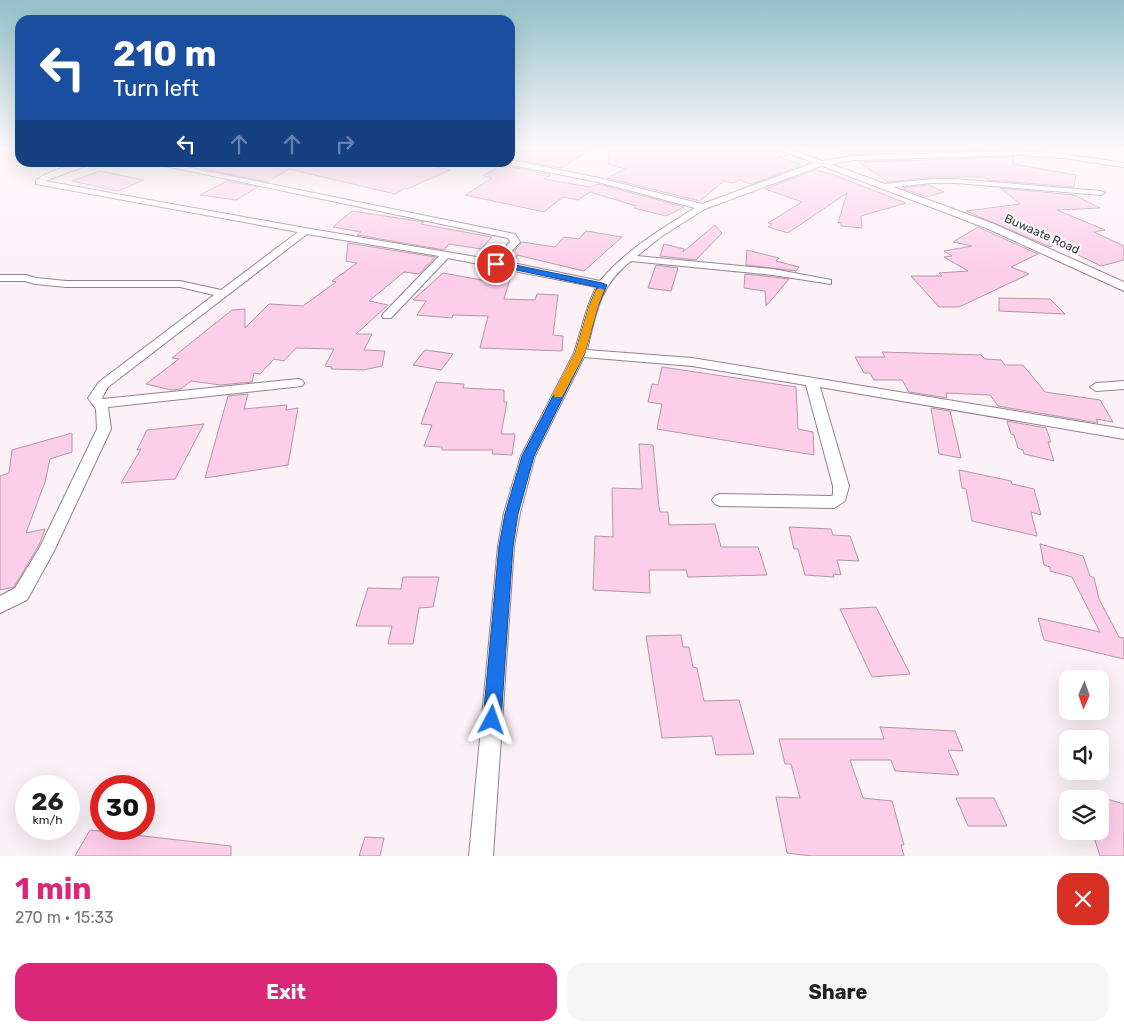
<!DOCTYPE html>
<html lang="en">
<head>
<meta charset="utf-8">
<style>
  :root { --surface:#fff; --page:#f6f6f6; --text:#202124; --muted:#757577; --accent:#db2777 }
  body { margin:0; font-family:Rubik,sans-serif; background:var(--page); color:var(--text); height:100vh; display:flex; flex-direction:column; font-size:19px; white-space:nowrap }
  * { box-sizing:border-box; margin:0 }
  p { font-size:16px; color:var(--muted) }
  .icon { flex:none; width:28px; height:28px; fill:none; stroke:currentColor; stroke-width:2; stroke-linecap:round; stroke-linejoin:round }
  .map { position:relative; height:856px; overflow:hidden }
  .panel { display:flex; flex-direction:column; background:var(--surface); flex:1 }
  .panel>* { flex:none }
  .banner { position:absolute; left:15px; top:15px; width:500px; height:152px; border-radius:15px; box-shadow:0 5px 20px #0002; background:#1a4fa0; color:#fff; overflow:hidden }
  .needle { width:32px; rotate:182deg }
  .fabs { position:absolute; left:1059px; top:670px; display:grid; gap:10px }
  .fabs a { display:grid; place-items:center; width:50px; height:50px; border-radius:10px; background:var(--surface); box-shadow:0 5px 20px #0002; font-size:25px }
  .speed { position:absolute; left:15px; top:775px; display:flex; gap:10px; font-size:25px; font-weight:700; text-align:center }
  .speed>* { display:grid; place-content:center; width:65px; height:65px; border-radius:50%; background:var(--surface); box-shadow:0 5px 20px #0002; line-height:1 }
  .speed small { font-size:12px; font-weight:400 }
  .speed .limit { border:8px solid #d22; background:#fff; color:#111 }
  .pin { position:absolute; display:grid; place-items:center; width:42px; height:42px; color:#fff; margin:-21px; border:2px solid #fff; border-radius:50%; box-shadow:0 1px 5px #0007 }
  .me { position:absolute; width:55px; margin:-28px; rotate:4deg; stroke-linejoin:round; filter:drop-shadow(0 0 4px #0008) }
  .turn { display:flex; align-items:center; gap:18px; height:105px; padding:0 15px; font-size:22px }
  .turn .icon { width:65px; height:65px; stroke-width:2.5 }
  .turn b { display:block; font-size:35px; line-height:42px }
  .lanes { display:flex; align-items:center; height:48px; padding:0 15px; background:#0003; justify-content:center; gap:25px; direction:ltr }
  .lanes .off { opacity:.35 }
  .round { display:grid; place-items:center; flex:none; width:52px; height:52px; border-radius:15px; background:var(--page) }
  .headline { display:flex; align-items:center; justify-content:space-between; height:85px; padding:0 15px }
  h1 { font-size:30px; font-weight:700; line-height:38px; color:var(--accent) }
  .action { display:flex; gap:10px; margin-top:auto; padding:10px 15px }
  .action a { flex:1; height:58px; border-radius:15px; background:var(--accent); color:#fff; font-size:20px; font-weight:700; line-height:58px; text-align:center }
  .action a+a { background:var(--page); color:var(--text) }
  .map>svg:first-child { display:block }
  .building { fill:#fdceea; stroke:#b098a6 }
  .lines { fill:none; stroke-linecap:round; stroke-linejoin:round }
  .minor-casing { stroke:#97808e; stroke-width:2 }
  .tertiary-casing { stroke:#97808e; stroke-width:2 }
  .minor { fill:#fff; fill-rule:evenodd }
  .tertiary { fill:#fff; fill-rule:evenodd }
  .route { fill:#1a73e8; stroke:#114b97 }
  .slow { fill:#f59e0b }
  .labels { text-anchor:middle; stroke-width:4; stroke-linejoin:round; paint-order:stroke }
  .far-street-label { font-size:12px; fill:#3f353b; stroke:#fff }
</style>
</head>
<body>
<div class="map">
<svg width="1124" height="856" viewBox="0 0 1124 856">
  <rect width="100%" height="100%" fill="#fcf1f7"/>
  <!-- building -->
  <path class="building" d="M510,148H593L561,168L510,158Z
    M610,148H773L788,155L779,157L802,165L751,184L740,180L733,183L724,181L700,201L607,178L625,169L608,164Z
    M839,148H984L987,150L849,155Z
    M1014,157L1013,164L1076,175L1074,187L989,180L983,177H932L888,182L859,162Z
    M201,162H413L450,170L407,189L405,188L395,194L289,169L267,182L201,168Z
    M506,162L507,166L551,175L544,179L590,187L598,184L684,207L666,216L634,208L636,206L590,192L578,200L563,197L544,212L465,195L492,178L483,176Z
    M816,170L831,174L906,203L861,216L862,228L841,226V222L838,223L847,193L788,233L768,227L772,224L768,223L802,202L765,189Z
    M100,171L144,180L118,191L72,181Z
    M227,181L258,187L236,200L200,195Z
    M929,185L944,192L926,197L902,188Z
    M1000,188L1074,195L1100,208L1057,210L1105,230L1094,232L1124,246V260L1101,266L1055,244L1050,247L966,211L1020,204Z
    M352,211L418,221L424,222L421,224L492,237L481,249L449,244L444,250L357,235L361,232L333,227Z
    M715,225L722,233L696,260L660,256L664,244L684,249L683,252Z
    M978,227L1038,254L1011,267L1029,274L959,307H939L911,276H942L939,273L968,271L944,257L952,256L944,251L972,246L953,242Z
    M586,231L622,237L584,271L517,255L515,262L507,260L522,242L555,247L564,237L579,239Z
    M348,243L435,257L419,274L404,272L369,301L388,305L356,334H372L364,350L385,351L382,366L363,370L331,369L332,367L325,366L334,349L296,348L284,361L274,359L260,374L254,373L252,382L220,385L191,381L181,389L172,390L146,384L179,359L172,358L232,310L245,309V328L269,304L303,306L336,282L332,281L357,263L346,261Z
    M747,250L779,258L776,261L799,267L796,271L746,265Z
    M656,265L678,268L671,291L648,288Z
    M496,269L512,272L504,299L535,300L537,294L558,295L553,335L563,336L562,351L480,348L488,316L453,315L452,318L417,315L426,301L413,300L443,273L487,281L492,280Z
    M745,274L773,277L789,279L766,306L765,291L744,288Z
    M999,298L1050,299L1065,314L999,311Z
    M425,350L440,352L453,354L441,370L413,365Z
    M882,352L981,355L985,359L1001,360L1005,365H1023L1045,392L1100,400L1113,422L1096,419L1098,423L1003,407L998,406L990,395L946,393L947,398L909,392L902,380H874L870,373H864L855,357H885Z
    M662,367L796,387L798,429L813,432L814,455L657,429L662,404L648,402L652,384L658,385Z
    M436,382L464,384L463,388L504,390V402H507L501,434H515L512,455L492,454L493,450H442V447L424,446L432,425L421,424Z
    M248,394L244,409L287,405L286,410L298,408L288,465L205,478L228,396Z
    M931,408L950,411L961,458L939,454Z
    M1007,421L1046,428L1051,442H1048L1054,461L1024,454L1023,450L1018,448L1014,435L1011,434Z
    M204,424L175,479L121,483L141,449L137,450L147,430Z
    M72,433V452L50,459L45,482L26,533L45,529L39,545L14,587L0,590V476L9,473L12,450Z
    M639,444L653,445L659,507L660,512H668L669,525L715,524L721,547H758L767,575L688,577L686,570H649L650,593L593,590L595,536L613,537L612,488L642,489Z
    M959,470L1011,481L1012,484L1034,489L1041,515L1031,512L1037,536L972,521L966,489L962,488Z
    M789,527L831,529L833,535L850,536L859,561L837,560L841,575L833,574L834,577L805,575L798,549H794Z
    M1040,544L1083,556L1090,576L1094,578L1099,599L1119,637L1124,638V659L1044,640L1038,618L1100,632L1072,577L1050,571V567L1044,565Z
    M403,577H439L433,607L419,608L413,644H388L392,626H356L368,588L401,589Z
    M876,607L910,674L872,677L840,609Z
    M681,635L683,647H689L693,667L697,668L704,701L739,700L754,754L716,755L712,736L662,738L646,636Z
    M880,727L955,731L963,751L948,750L959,775L895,771L891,760H850L863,798L892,801L904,845H901L904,856H811L787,853L776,797L800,798L791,764H785L779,739H884Z
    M1100,797L1124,804V856H1100L1092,831H1100Z
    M956,798H994L1007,826H968Z
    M90,830L231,846V856H75Z
    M365,837L384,838L380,856H359Z"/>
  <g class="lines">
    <!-- minor casing -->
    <g class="minor-casing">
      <path id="minor" d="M1018,151L1064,154L1124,163V167L1064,158L1018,155L854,160L821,166L705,209L662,236L637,256L773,269L831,280V284L773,275L631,261C599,286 596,313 587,350L692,358L1124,429V439L820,387L849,486L845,501L834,508L720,506L715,504L712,500L715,496L720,494L831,496L833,495V486L806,385L692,366L584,357L535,456L520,513L514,546L493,856H469L498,546L504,513L521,456L574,353L588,306L596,287L448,258L391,318H383L382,316L383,314L439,256L307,234L108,387L102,398L103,399L298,379L302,380L304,383L302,386L108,407L111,429L54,551L27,600L0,613V596L15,588L40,547L97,429L96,409L88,398L99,382L214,295L180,287H66L35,284L25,281H0V275H26L36,278L66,281H180L221,290L298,232L36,184V180C52,169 77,162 96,162L45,181L305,228L494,260L510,242L508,238L146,162H162L515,234L520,242L503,261L600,281C626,250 661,229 695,208L598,182L507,164L510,160L599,178L702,204L816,162L854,156Z
        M932,179H956L1101,191L1105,193L1101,195L956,183H932L884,188L880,186L884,184Z
        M1124,381V389L1096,391L1090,387L1096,383Z"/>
    </g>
    <!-- tertiary casing -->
    <g class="tertiary-casing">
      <path id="tertiary" d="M775,148H787L994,224L1124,282V291L986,228Z"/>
    </g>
    <!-- minor -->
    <use href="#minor" class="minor"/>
    <!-- tertiary -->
    <use href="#tertiary" class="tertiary"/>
  </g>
  <!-- sky -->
  <linearGradient id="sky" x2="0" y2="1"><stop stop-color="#93c0c9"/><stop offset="0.55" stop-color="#fef9fb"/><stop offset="1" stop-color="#fef9fb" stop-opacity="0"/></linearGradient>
  <rect width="1124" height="268" fill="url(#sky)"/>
  <!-- route -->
  <path class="route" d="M496,261L602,283L607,285L598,306L585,353L534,456L518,514L513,546L501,720L498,727L492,729L486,727L483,720L499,546L505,514L522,456L575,353L589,306L597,287L493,265V262Z"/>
  <!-- slow -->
  <path class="slow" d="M600,288L604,290L598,306L585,353L562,397H555L553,394L575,353L589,306L596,290Z"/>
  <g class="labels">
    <!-- far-street labels -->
    <g class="far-street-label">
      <text transform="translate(1042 234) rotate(24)" y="4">Buwaate Road</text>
    </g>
  </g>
</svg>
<div class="fabs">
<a><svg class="needle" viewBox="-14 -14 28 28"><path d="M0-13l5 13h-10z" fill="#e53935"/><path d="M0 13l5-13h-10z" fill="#757577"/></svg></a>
<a><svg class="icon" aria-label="sound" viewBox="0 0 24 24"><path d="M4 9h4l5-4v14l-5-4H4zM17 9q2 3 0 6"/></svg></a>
<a><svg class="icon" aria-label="layers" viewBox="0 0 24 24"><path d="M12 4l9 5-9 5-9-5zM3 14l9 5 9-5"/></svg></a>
</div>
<div class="speed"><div>26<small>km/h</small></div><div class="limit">30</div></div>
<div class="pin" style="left:496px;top:264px;background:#d93025"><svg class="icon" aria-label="arrive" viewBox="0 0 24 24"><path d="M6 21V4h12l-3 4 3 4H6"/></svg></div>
<svg class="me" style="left:492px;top:720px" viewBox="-20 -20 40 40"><path d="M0-17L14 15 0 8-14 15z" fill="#1a73e8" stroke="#fff" stroke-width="4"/></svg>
<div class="banner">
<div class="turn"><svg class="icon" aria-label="left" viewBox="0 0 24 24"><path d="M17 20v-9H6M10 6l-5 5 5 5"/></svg><div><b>210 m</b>Turn left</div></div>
<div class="lanes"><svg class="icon" aria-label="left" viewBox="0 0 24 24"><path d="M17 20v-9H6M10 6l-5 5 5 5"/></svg><svg class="icon off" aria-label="ahead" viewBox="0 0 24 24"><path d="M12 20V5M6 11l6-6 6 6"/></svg><svg class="icon off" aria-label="ahead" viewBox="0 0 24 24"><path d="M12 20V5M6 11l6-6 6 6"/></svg><svg class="icon off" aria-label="right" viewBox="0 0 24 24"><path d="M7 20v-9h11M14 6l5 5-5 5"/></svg></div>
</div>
</div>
<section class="panel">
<div class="headline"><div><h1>1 min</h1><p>270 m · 15:33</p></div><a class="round" style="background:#d93025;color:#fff"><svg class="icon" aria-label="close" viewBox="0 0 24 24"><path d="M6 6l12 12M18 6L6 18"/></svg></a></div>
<div class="action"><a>Exit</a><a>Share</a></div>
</section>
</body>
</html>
